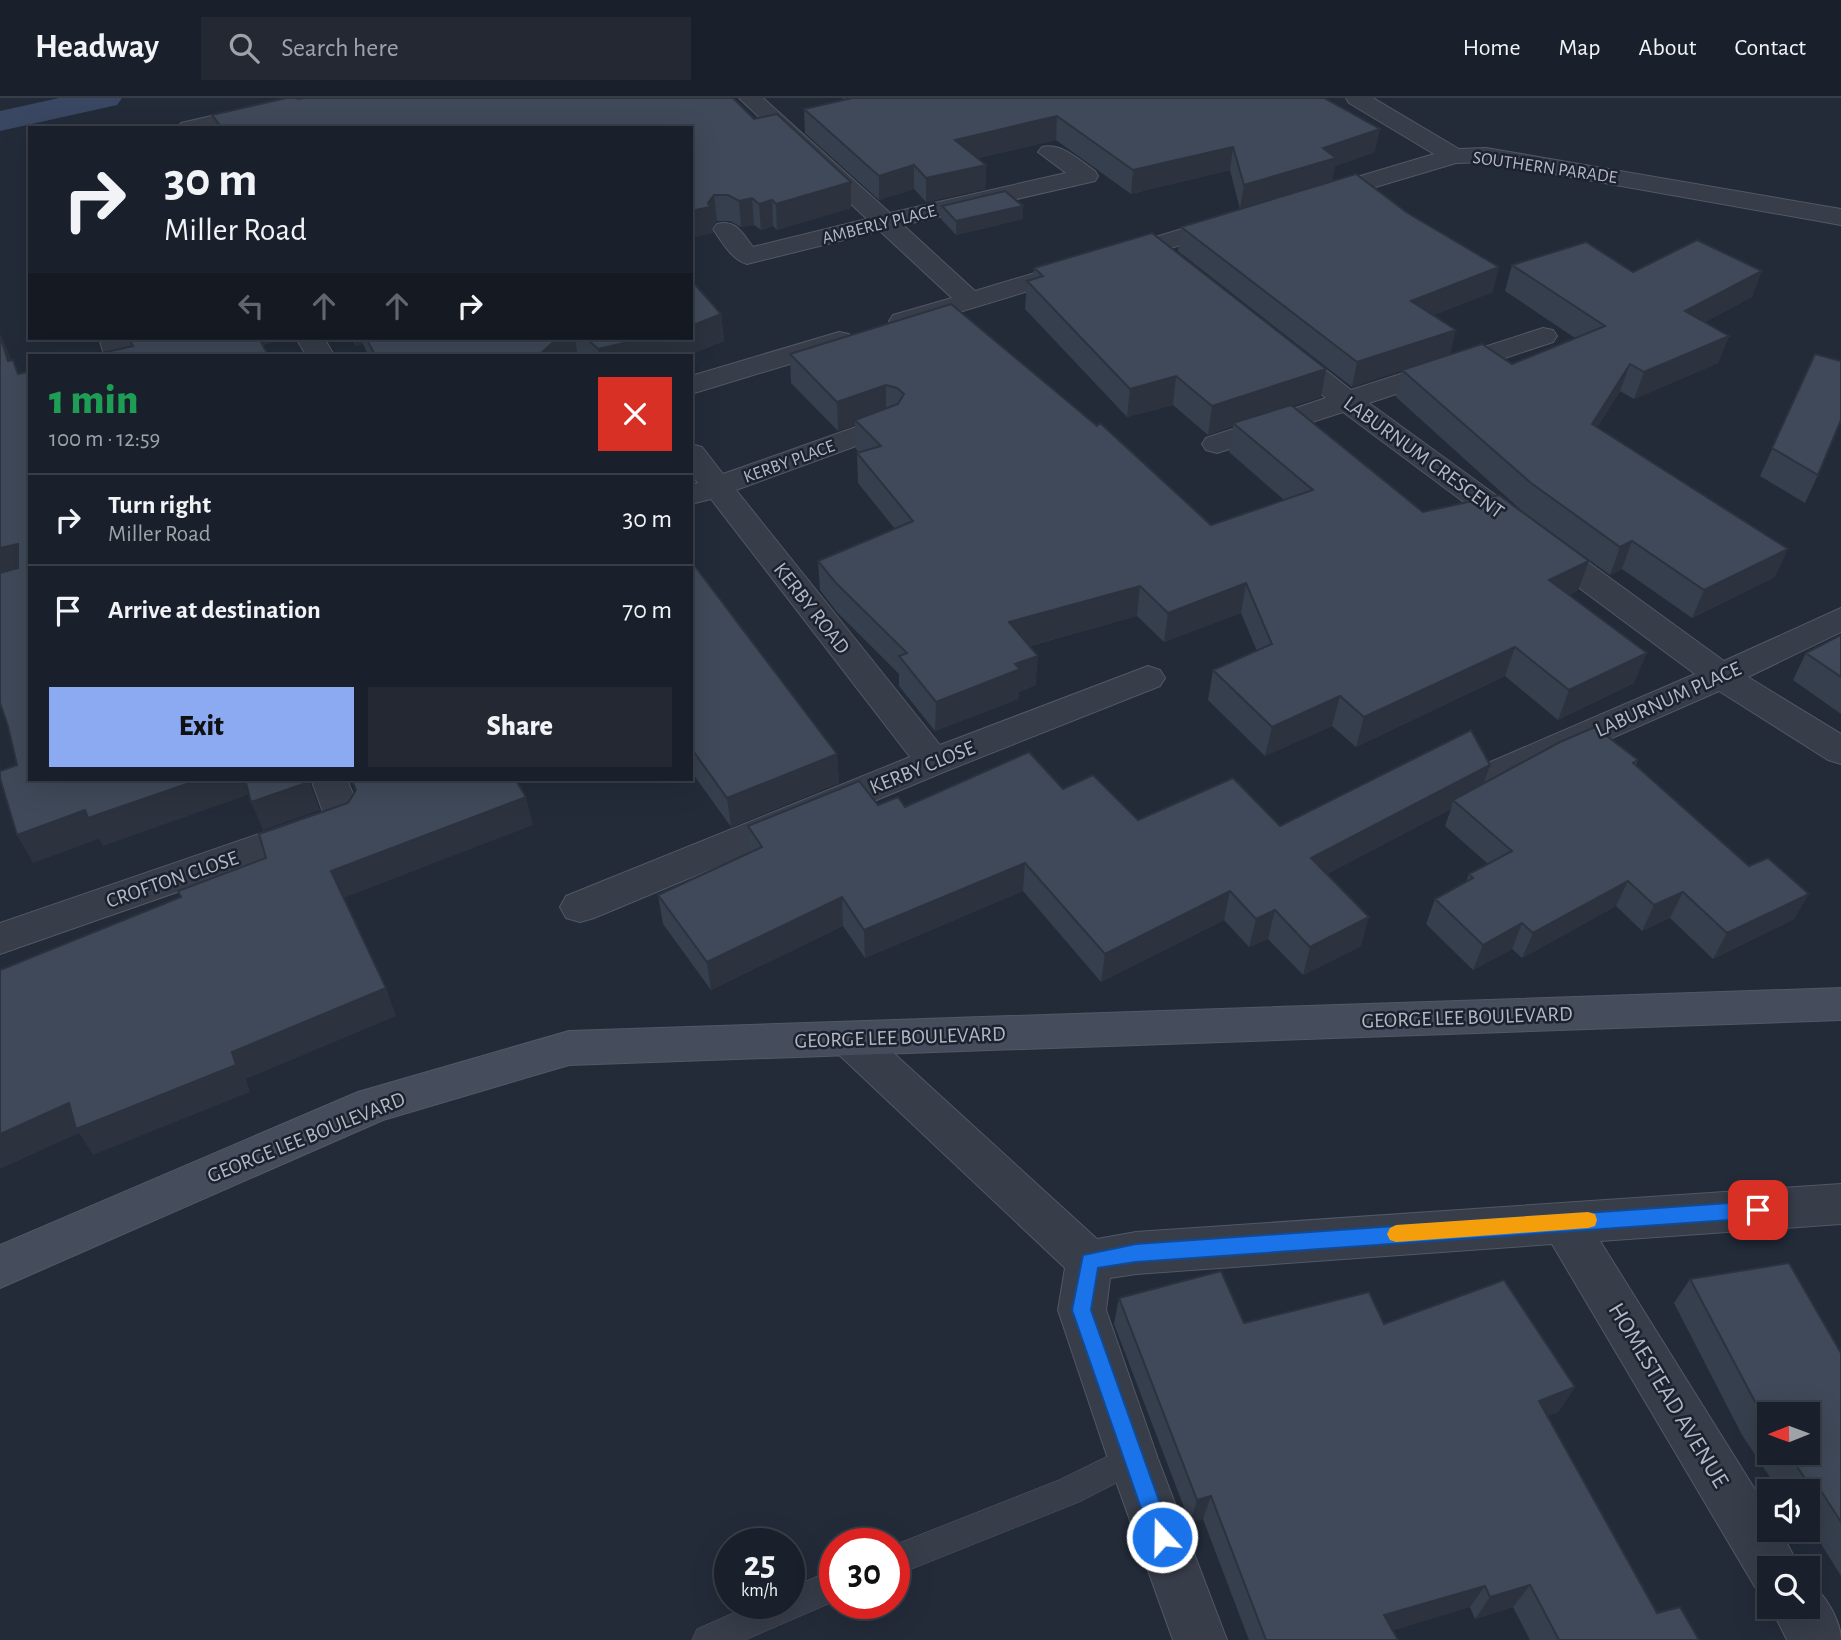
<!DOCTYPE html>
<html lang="en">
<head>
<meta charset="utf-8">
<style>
  :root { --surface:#1a202b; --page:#232833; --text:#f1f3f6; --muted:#9fa3a9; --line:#383e47; --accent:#8baaf1 }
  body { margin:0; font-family:"Alegreya Sans",sans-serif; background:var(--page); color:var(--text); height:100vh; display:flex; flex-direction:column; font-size:26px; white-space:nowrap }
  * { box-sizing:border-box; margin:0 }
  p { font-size:23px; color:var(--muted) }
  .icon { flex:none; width:38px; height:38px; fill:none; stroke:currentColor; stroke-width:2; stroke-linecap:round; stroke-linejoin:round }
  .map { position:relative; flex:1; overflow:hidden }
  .sheet { position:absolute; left:28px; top:256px; width:665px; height:427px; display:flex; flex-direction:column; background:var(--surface); border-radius:0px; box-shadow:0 7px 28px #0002,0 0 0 2px var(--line) }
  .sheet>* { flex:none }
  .banner { position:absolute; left:28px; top:28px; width:665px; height:214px; border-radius:0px; box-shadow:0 7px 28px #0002,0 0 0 2px var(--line); background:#1a202b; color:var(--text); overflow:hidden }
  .needle { width:46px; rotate:269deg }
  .fabs { position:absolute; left:1757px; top:1304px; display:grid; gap:14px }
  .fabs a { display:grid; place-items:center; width:63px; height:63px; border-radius:0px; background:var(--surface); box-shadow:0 7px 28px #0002,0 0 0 2px var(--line); font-size:35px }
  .speed { position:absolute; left:714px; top:1430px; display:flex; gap:14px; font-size:35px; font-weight:700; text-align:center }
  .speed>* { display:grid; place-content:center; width:91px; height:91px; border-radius:50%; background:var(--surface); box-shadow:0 7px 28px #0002,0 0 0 2px var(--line); line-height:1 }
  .speed small { font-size:18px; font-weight:400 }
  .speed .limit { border:10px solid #d22; background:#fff; color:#111 }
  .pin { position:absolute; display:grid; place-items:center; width:60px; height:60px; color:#fff; margin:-30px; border-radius:14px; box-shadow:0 4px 10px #0006 }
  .me { position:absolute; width:77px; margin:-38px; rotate:339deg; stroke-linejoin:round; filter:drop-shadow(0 0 5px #0008) }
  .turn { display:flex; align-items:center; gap:24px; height:147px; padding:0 21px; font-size:32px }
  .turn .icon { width:91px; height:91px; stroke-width:2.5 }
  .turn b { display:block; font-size:49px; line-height:60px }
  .lanes { display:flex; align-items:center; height:66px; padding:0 21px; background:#0003; justify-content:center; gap:35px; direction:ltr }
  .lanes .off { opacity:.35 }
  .round { display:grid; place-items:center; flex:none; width:74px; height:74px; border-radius:0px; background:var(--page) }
  .headline { display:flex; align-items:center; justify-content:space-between; height:119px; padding:0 21px }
  h1 { font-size:42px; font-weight:800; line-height:52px; color:#1e9e55 }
  .action { display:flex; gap:14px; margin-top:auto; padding:14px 21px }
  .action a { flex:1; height:80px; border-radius:0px; background:var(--accent); color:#111; font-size:28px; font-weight:800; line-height:80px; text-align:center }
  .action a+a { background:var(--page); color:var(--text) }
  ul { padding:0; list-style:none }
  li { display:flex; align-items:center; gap:21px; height:91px; padding:0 21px; border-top:2px solid var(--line) }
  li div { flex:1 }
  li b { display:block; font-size:26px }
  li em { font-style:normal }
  header { display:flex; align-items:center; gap:42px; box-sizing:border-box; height:98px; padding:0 35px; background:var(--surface); border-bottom:2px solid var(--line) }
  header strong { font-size:33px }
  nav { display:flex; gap:38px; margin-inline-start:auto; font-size:24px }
  .search { width:490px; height:63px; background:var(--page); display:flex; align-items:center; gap:18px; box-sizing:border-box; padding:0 24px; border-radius:0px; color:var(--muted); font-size:26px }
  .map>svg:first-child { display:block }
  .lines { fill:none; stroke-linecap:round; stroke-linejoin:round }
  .canal { fill:#394762; fill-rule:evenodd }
  .service-casing { stroke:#525864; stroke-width:1 }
  .minor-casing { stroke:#525864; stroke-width:2 }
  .secondary-casing { stroke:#525864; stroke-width:2 }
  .service { fill:#373d49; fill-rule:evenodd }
  .minor { fill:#373d49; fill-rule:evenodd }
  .secondary { fill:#454c5c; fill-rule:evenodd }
  .wall { fill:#363f4d; fill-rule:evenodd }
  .shaded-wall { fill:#2c333e }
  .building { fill:#3f4959; stroke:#2c333e; stroke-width:2 }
  .route { fill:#1a73e8; stroke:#114b97; stroke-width:2 }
  .slow { fill:#f59e0b }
  .labels { text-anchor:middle; stroke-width:5; stroke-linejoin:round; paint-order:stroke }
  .far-street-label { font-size:18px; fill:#b2b8c5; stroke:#1c222e }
  .street-label { font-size:21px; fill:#b2b8c5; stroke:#1c222e }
  .near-street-label { font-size:24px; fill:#b2b8c5; stroke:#1c222e }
</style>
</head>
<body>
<header>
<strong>Headway</strong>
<div class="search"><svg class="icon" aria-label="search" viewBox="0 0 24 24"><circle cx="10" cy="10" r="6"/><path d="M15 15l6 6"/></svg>Search here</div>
<nav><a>Home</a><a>Map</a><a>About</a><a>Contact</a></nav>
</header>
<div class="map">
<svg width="1841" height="1542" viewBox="0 0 1841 1542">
  <rect width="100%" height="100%" fill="#232b39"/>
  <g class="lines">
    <!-- canal -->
    <path class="canal" d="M59,0H122L117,7L0,33V13Z"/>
    <!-- service casing -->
    <g class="service-casing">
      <path id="service" d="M1133,1346L1144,1351L1148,1361L1144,1371L1079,1404L894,1478V1447L1059,1382Z
        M835,1471V1503L745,1542H692L697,1531L756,1505H789V1491Z"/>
    </g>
    <!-- minor casing -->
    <g class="minor-casing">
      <path id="minor" d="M290,0H331L328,5L221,30H177L181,25Z
        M739,0H763L890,115L1066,75L1038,54L1042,49C1061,44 1079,62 1095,73L1098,78L1095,83L903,127L975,193L1222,119L1231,116L1240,119L1244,124L1240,129L903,231L893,229L889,223L893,217L952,200L880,133L747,166C732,162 722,144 713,131L717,126C736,121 742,135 753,149L867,121Z
        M1346,0H1373L1459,51L1486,50L1841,111V127L1486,64L1456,65L1325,104L1316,106L1307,104L1304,99L1307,94L1434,56L1349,5Z
        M1543,230L1553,232L1557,238L1553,244L1369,305L1724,563L1841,510V534L1748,579L1841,636V666L1828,662L1719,593L1507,686L1494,690L1481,686L1476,677L1481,668L1695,576L1343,314L1217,355L1206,352L1202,346L1206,340L1326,300L1273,258L1269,252L1273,246L1283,244L1293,246L1351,292Z
        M839,234L849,236L853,242L849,248L691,296V278Z
        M99,240H127L132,257H104Z
        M296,240H324L334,257H306Z
        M887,318L897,321L902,327L897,333L736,392L940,647L1148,568L1160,572L1165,580L1160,588L946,673L594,820L580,824L566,820L560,809L566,798L910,659L711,401L691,406V387L698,385L691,376V346L702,349L723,376Z
        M311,681H347L363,721L357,731L0,856V825L323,714Z
        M850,924L865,929L1097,1141L1136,1134L1841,1086V1126L1600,1143L1769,1414V1432H1780L1800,1470H1769V1494L1755,1489L1552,1146L1136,1176L1110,1180L1106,1212L1158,1361L1227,1542H1173L1108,1361L1058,1212L1065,1170L835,953L829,941L835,929Z
        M1808,1486C1825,1493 1841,1524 1841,1542H1787L1770,1508H1808Z"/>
    </g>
    <!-- secondary casing -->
    <g class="secondary-casing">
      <path id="secondary" d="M1841,890V922L569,967L383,1022L0,1190V1147L358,994L569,933Z"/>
    </g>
    <!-- service -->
    <use href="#service" class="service"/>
    <!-- minor -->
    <use href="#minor" class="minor"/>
    <!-- secondary -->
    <use href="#secondary" class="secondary"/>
  </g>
  <!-- wall -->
  <path class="wall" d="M842,0H1324L1375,54L1335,68L1332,83L1493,194L1433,217L1450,256L1512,266L1575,240L1505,193L1512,167L1633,174L1752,199L1705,224L1729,238L1718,265L1634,301L1620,293L1597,329L1775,479L1692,520L1622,471L1610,477L1522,413L1396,299L1402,272L1352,289L1178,153L1181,129L1240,111L1230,72L1131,96L1056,42L978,60L986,67L985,91L926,104L914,91L879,102L805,35L804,11L844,2Z
    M298,1L754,21L851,84V110L777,132L773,128L761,132L754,127L741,129L730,123H717L712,129L713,135L691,140V30H212L211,28L215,27L212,17Z
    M942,108L1023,121L956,137L941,121Z
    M1034,170L1326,271L1321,299L1293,308L1423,414L1578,492L1569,497L1634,585L1558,622L1505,578L1356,649L1332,628L1265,658L1208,602L1213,572L1257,553L1241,515L1164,544L1137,518L1030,548L1036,587L1019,594L1018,601L935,633L899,588V576L837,514L820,492L818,463L895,431L858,385L857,355H859L856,351L855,327L838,333L791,285L790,256L951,206L1211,427L1284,402L1229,354L1233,328L1208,337L1173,307L1127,319L1025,211L1027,183L1033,181Z
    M721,216L724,243L689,257H581L577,254L574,257H368L363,246L356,248L351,240H691Z
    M125,240H284L263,247L129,249Z
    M1815,256L1818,377L1805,405L1760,378Z
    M691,455L693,465L837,656L839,685L731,729L691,673Z
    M1841,537V616L1793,582L1806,555Z
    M1638,662L1636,667L1794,821L1713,861L1670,820L1642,833L1616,808L1522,860L1512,851L1473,872L1426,826L1435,801L1466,784L1469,776L1488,766L1445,728L1451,711L1327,776L1361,848L1303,877L1268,841L1249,849L1224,822L1101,884L1023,793L865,860L843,828L711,892L663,826L658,797L750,754L748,728L878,707L905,709L1063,691L1138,722L1280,728L1490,667L1483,686Z
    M1690,1181L1841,1255V1478L1808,1425V1393H1779L1742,1337L1674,1205ZM1769,1316L1808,1354H1769Z
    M1119,1200L1244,1225L1384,1226L1575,1289L1558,1314L1547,1318L1657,1515L1699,1542H1530L1513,1509L1475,1521L1470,1509L1393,1532L1398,1542H1249L1203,1421L1190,1425L1114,1226Z"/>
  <!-- shaded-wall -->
  <path class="shaded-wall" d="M1057,18L1056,42L955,66V42Z
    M1380,31L1375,54L1335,68L1332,84L1240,111L1244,87L1323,50Z
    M1233,49L1230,72L1131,96L1133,72Z
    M914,67V91L879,102V78Z
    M986,67L985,91L926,104V80Z
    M851,84V110L777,132L776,106Z
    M714,97L717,123L712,129L713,135L691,140V113L708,105Z
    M752,100L754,127L741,129L739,103Z
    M772,102L773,128L761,132L759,106Z
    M1023,108V121L956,137V123Z
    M1499,169L1493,194L1406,228L1411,203Z
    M1762,173L1752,199L1675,240L1685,213Z
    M721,216L724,243L689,257H599L598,251L646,240H691V228Z
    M1456,232L1450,257L1352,289L1357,264Z
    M0,235L10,258L20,291L8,263Z
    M1729,238L1718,265L1634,301L1644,274Z
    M255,240H284L258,248Z
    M353,240H361L363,246L356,248Z
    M558,240H575L577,254L574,257H539Z
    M1630,266L1620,293L1583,353L1592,326Z
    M1326,271L1321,299L1236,327L1233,325V328L1208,337L1212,308Z
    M1176,278L1173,307L1127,319L1130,291Z
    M886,287V316L855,322V327L838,333L837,304Z
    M1632,443L1622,471L1610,477L1620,449Z
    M18,446L30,470L0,482V450Z
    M1788,451L1775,479L1692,520L1704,492Z
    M1589,463L1578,492L1539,512L1549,482Z
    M1246,485L1241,515L1164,544L1168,515Z
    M1140,488L1137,518L1007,554L1009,524Z
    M1515,549L1505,578L1356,649L1364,619Z
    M1647,555L1634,585L1558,622L1569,592Z
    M1038,558L1036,587L1019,594L1018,601L935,633L936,604L1015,566Z
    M1340,598L1332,628L1265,658L1272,629Z
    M837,656L839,685L731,729L727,700Z
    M1490,667L1480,696L1453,702L1451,711L1304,788L1311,760Z
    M201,681H247L253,695L103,748L99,741L33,765L17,737L85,712Z
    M308,681H309V682L320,712L263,732L251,704Z
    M526,699L533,727L341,801L331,773Z
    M1025,765L1023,793L865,860L864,832Z
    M1628,783L1616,808L1522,860L1533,835Z
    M1230,793L1224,822L1101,884L1105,856Z
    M1683,794L1670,820L1642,833L1654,807Z
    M1809,796L1794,821L1713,861L1727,835Z
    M842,799L843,828L711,892L707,864Z
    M1275,812L1268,841L1249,849L1256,821Z
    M1369,819L1361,848L1303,877L1310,849Z
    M1522,825L1512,851L1473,872L1483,847Z
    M386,890L396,918L246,981L250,994L93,1057L79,1035L0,1071V1036L69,1005L232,954Z
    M1575,1289L1558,1314L1523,1328L1539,1303Z
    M1821,1393L1808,1407V1403L1815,1395Z
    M1211,1398L1203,1421L1190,1425L1197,1402Z
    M1530,1487L1513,1509L1475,1521L1490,1499Z
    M1485,1488L1470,1509L1372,1539L1384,1517Z"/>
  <!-- building -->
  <path class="building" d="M286,0H297L298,1L304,0H733L754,21L777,16L851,84L776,106L772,102L759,106L752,100L739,103L728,97H714L708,105L710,109L691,113V30H212L211,28L219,26L212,17Z
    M852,0H1324L1380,31L1323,50L1336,60L1244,87L1233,49L1133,72L1057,18L955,42L986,67L926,80L914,67L879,78L804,11Z
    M1356,76L1406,114L1499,169L1411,203L1456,232L1357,264L1181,129Z
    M1005,93L1023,108L956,123L942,108Z
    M1152,135L1326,271L1212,308L1176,278L1130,291L1027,183L1043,178L1034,170Z
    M1697,142L1762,173L1685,213L1729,238L1644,274L1630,266L1592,326L1788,451L1704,492L1632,443L1620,449L1531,385L1402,272L1482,246L1512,266L1605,228L1512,167L1586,144L1633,174Z
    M691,182L721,216L691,228Z
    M951,206L1097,328L1100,325L1211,427L1313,392L1233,325L1291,307L1423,414L1499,397L1589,463L1549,482L1647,555L1569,592L1515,549L1364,619L1340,598L1272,629L1213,572L1272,546L1246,485L1168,515L1140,488L1009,524L1038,558L1015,566L1020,571L936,604L899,558L907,555L835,484L818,463L913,423L857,355L881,348L855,322L898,306L904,296L897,290L886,287L837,304L790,256Z
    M0,238L8,263L13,262L18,276L30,273V681H201L88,720L85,712L17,737L0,680V673L17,667L8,628L0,605V475L18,470V446L0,450Z
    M128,240H259L268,257H93L133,248Z
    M366,240H558L539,257H375Z
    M586,240H646L598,251Z
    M1815,256L1841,263V322L1818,377L1772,350Z
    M691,463L837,656L727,700L691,650Z
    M1841,537V579L1806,555Z
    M1595,629L1638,662L1633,665L1749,768L1768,760L1809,796L1727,835L1683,794L1654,807L1628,783L1533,835L1522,825L1483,847L1435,801L1473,780L1469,776L1512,753L1453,702L1560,644Z
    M1471,632L1490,667L1311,760L1369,819L1310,849L1275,812L1256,821L1230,793L1105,856L1025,765L864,832L842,799L707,864L658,797L762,749L748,728L859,683L878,707L898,699L905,709L1029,654L1063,691L1093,677L1138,722L1233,680L1280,728Z
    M245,681H308L309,684L251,704Z
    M351,681H515L526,699L331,773L386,890L232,954L236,967L76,1031L69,1005L0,1036V872L181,799L178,793L266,760L259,736L348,705L356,692Z
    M1789,1165L1841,1255V1424L1821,1393L1815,1395L1787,1354H1808V1316H1769V1328L1761,1315L1690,1181Z
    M1221,1173L1244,1225L1369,1194L1384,1226L1504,1182L1575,1289L1539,1303L1657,1515L1680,1509L1699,1542H1559L1530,1487L1490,1499L1485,1488L1384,1517L1398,1542H1266L1211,1398L1197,1402L1119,1200Z"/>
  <!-- route -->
  <path class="route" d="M1758,1103L1764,1106L1767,1112L1764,1117L1758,1120L1136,1164L1098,1170L1091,1212L1172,1439L1169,1446L1162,1449L1154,1446L1151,1439L1072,1212L1083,1157L1136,1146Z"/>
  <!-- slow -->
  <path class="slow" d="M1588,1114L1595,1116L1597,1122L1595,1128L1588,1130L1396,1144L1390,1142L1387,1136L1390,1130L1396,1127Z"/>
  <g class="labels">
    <!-- far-street labels -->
    <g class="far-street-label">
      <text transform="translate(1545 69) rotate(8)" y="6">SOUTHERN PARADE</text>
      <text transform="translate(879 126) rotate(-14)" y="6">AMBERLY PLACE</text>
      <text transform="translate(789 363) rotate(-20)" y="6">KERBY PLACE</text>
    </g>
    <!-- street labels -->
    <g class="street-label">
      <text transform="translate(1424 359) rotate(36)" y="7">LABURNUM CRESCENT</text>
      <text transform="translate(812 510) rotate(52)" y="7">KERBY ROAD</text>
      <text transform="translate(1668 601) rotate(-24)" y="7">LABURNUM PLACE</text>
      <text transform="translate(922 669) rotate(-22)" y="7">KERBY CLOSE</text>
      <text transform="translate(172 781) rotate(-19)" y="7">CROFTON CLOSE</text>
      <text transform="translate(1467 919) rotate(-2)" y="7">GEORGE LEE BOULEVARD</text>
      <text transform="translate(900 939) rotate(-2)" y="7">GEORGE LEE BOULEVARD</text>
      <text transform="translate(306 1039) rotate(-22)" y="7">GEORGE LEE BOULEVARD</text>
    </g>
    <!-- near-street labels -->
    <g class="near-street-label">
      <text transform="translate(1669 1297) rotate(59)" y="8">HOMESTEAD AVENUE</text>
    </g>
  </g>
</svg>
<div class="fabs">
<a><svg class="needle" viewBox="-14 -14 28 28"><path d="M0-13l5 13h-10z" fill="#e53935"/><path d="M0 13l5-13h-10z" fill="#9fa3a9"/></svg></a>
<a><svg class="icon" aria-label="sound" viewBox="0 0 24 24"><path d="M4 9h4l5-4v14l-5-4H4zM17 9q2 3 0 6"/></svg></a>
<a><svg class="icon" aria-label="search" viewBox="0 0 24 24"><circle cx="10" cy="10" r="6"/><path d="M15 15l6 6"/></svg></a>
</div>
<div class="speed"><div>25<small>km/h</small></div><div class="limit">30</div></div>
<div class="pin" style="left:1758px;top:1112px;background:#d93025"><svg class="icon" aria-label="arrive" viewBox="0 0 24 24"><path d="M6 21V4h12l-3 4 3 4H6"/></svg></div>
<svg class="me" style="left:1162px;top:1439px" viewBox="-20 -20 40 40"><circle r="17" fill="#1a73e8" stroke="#fff" stroke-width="3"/><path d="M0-11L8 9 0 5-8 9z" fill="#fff"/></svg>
<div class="banner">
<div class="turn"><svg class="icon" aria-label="right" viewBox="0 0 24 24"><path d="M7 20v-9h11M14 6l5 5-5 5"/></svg><div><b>30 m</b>Miller Road</div></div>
<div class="lanes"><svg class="icon off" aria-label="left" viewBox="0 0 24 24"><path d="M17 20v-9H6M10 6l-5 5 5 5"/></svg><svg class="icon off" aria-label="ahead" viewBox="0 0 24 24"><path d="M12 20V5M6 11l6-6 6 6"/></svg><svg class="icon off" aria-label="ahead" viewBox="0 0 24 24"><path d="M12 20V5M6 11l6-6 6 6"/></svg><svg class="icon" aria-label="right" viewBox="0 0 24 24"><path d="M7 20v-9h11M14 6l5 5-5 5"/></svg></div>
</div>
<section class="sheet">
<div class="headline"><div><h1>1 min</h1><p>100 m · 12:59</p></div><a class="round" style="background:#d93025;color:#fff"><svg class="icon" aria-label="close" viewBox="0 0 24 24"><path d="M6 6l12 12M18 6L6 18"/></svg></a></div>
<ul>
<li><svg class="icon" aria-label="right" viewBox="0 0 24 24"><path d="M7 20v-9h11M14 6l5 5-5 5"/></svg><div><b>Turn right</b><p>Miller Road</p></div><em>30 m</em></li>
<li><svg class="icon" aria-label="arrive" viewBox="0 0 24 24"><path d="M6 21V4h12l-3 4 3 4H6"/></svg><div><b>Arrive at destination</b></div><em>70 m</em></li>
</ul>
<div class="action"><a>Exit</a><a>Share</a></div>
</section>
</div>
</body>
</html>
